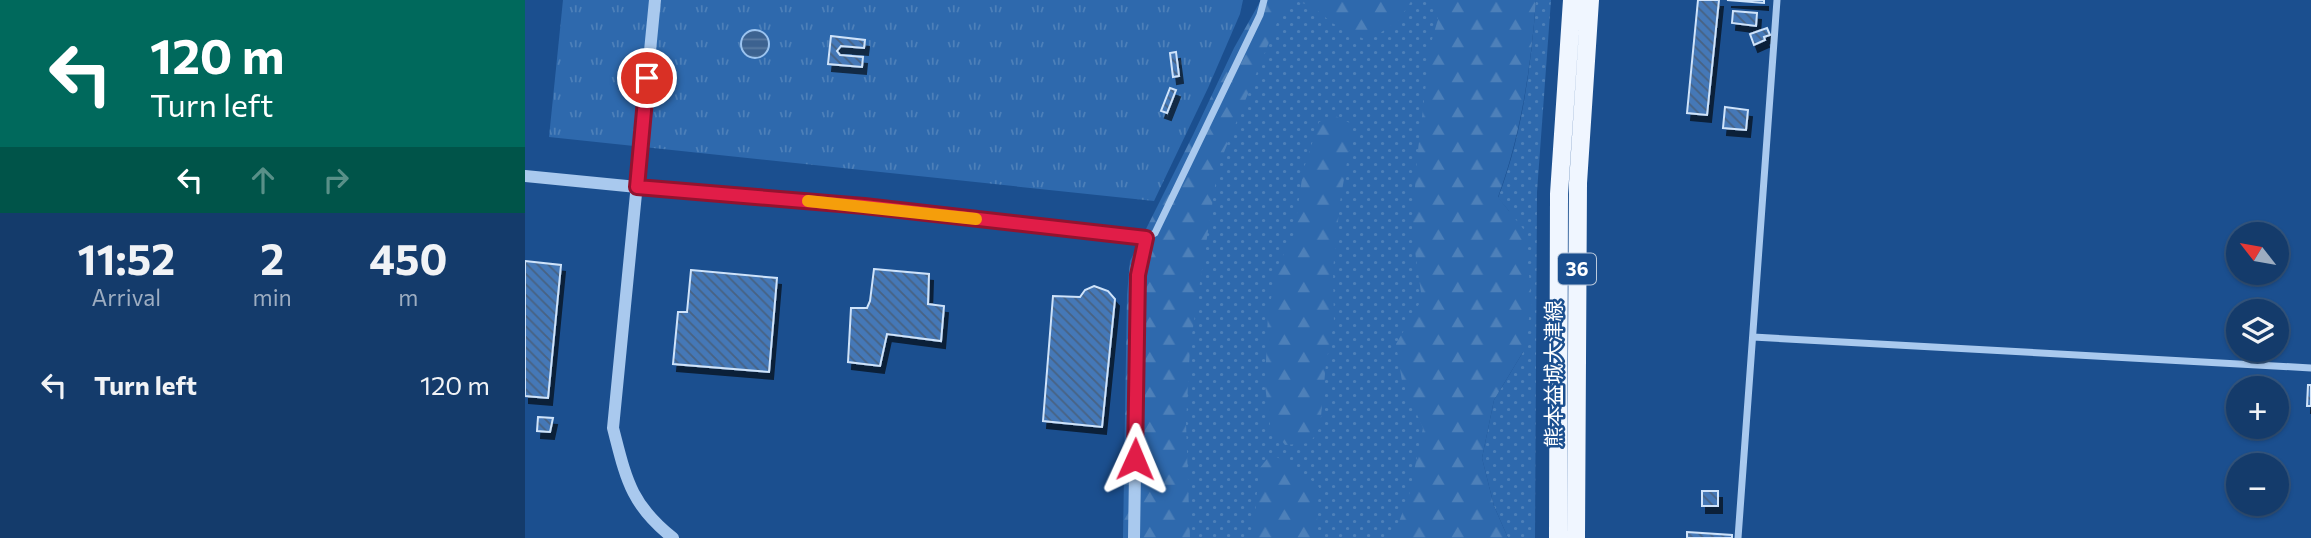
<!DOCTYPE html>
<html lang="en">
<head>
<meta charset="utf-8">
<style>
  :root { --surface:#143b6b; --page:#1d4271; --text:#f1f3f6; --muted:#9dadc1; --line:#33557e }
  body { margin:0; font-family:Commissioner,"Noto Sans JP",sans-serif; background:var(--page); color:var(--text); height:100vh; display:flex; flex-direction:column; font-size:26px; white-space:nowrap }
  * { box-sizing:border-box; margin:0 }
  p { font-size:23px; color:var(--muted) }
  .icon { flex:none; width:38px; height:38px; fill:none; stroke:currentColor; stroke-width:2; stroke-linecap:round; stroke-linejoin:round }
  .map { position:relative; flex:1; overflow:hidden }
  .sheet { display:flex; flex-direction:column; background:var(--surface); width:525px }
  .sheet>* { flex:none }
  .guide { background:#00695c; color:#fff; overflow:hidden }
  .needle { width:46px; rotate:301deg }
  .buttons { position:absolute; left:1701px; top:222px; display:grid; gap:14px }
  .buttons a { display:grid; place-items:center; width:63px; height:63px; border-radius:50%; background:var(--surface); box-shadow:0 2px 5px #0004,0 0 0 2px var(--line); font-size:35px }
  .pin { position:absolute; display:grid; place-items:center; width:60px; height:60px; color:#fff; margin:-30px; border:4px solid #fff; border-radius:50%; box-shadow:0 2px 7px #0007 }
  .me { position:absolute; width:77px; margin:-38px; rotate:1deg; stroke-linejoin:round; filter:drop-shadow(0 0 5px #0008) }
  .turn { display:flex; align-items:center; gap:24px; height:147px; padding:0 35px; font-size:32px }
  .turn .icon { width:91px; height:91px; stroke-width:2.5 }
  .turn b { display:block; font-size:49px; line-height:60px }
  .lanes { display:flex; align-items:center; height:66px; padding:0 35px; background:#0003; justify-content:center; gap:35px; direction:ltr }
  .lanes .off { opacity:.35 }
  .eta { display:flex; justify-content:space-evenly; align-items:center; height:119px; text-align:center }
  .eta b { font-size:42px; font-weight:700; line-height:49px }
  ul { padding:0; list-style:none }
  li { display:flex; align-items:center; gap:21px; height:105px; padding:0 35px }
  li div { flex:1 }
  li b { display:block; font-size:26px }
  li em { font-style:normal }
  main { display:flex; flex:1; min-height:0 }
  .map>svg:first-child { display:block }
  .grass { fill:url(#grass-dots) }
  .forest { fill:url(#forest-firs) }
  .park { fill:url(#park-tufts) }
  .water { fill:url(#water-rules); stroke:#9cc4f0; stroke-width:2 }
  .building { fill:url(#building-back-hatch); stroke:#cfe3fa; stroke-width:2; filter:url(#shadow) }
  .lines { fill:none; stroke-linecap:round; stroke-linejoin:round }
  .minor { stroke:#a9c9ee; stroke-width:7 }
  .tertiary { stroke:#a9c9ee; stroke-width:12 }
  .primary { stroke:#f0f6ff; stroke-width:18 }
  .route-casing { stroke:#92132f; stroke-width:18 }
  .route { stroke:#e11d48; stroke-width:12 }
  .slow { stroke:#f59e0b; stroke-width:12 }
  .labels { text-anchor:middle; stroke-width:5; stroke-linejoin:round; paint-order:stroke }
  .shield { fill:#1b4f8f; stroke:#bbcadd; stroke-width:2 }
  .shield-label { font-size:19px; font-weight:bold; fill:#fff }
  .street-label { font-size:21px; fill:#fff; stroke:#1b4f8f }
</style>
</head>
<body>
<main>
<section class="sheet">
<div class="guide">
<div class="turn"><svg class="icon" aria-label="left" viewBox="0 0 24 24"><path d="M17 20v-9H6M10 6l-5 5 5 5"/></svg><div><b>120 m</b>Turn left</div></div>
<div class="lanes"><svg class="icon" aria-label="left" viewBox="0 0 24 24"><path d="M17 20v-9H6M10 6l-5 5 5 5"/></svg><svg class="icon off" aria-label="ahead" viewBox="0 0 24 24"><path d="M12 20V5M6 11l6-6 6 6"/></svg><svg class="icon off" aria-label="right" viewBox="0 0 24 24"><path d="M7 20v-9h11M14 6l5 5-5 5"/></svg></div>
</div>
<div class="eta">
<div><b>11:52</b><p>Arrival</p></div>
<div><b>2</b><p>min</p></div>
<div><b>450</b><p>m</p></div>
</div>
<ul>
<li><svg class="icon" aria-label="left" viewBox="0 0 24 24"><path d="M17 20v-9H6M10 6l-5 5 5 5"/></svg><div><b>Turn left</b></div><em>120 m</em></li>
</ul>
</section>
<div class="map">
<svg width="1786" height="538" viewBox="0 0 1786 538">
  <defs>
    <pattern id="grass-dots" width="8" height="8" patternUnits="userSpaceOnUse" patternTransform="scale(1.75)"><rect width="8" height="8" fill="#2e69ad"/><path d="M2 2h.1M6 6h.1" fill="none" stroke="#4d80b9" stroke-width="1.8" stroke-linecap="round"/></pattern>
    <pattern id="forest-firs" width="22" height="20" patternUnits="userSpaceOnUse" patternTransform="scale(1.75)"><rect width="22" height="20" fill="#2e69ad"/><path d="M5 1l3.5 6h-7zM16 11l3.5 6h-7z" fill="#4d80b9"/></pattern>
    <pattern id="park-tufts" width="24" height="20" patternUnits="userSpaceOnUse" patternTransform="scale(1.75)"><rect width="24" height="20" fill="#2e69ad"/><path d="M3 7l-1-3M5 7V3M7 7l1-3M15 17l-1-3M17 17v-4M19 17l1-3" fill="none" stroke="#4d80b9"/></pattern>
    <pattern id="water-rules" width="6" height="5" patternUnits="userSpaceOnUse" patternTransform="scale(1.75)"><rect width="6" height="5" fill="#3c6290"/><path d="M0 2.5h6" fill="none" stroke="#597aa1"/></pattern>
    <pattern id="building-back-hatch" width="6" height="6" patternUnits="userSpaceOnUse" patternTransform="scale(1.75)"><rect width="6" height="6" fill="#4478b7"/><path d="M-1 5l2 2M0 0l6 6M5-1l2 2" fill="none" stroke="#486282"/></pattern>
    <filter id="shadow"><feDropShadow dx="4" dy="7" stdDeviation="0" flood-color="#0009"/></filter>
  </defs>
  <rect width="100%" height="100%" fill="#1b4f8f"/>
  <!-- grass -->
  <path class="grass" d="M753,0H939L927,538H664L646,257Z
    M1011,0H1026L1012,192L1010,538H983L969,506L957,458L969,400L998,352L984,211L973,198C997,135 1006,67 1011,0Z"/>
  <!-- forest -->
  <path class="forest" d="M736,0H887L873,21L843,41L807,23L787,6L770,1L756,13L693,167L665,347L661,423L665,538H598L602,295L605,261L668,135L709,48Z
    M905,0H1011C1006,67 996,135 973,197L999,230L1007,302L998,352L969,400L957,458L969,506L983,538H868L884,495L898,428L877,381L871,344L897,299L887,231L892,158L906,43L913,19Z
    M810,116L825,123L826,139L815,202L808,270L809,323L801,363L795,427L785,443L760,445L745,425L740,385L743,313L753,265L769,235L778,171L794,122Z
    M746,454L772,468L794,487L791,538H728L734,469Z"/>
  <!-- park -->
  <path class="park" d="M38,0H718L715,14L683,88L629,201L24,137Z"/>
  <!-- water -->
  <path class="water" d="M216 44a14 14 0 1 1 28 0a14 14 0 1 1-28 0Z"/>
  <!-- building -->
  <path class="building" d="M1173,0H1194L1182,115L1162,113Z
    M1202,0H1239V3Z
    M1208,11L1232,13L1231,26L1207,23Z
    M1242,28L1245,35L1239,37L1240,40L1229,45L1225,34Z
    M306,36L340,40L339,48L316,46L312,51L315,55L338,57L337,67L303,64Z
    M651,52L654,76L648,77L645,53Z
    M645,88L651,90L642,113L636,111Z
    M1200,107L1223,110L1221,130L1198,128Z
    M0,261L36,265L23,398L0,396Z
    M349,269L404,274L403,304L419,306L416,341L362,334L355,366L323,362L326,308H342L345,301Z
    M166,270L252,278L244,372L148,364L153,312H162Z
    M569,286L583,291L590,299L577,427L518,421L528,296L555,297L560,290Z
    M1783,385H1786V406H1782Z
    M13,417L28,418L25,432L12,431Z
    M1177,491H1193V506H1177Z
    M1162,532L1207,535V538H1162Z"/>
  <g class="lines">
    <!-- minor -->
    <path class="minor" d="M112,187L339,206L621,238L630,233L735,15L739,0
      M1228,337L1786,368
      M1213,538L1252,0"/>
    <!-- tertiary -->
    <path class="tertiary" d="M130,0L88,428C101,478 105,504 148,538
      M0,176L112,187
      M609,538L613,275L621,238"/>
    <!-- primary -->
    <path class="primary" d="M1033,538L1034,194L1047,0
      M1051,538L1053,183L1065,0"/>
  </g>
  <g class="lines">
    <!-- route casing -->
    <g class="route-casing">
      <path id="route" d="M122,78L112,187L339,206L621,238L613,275L610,459"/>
    </g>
    <!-- route -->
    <use href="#route" class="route"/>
    <!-- slow -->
    <path class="slow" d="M283,201L451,219"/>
  </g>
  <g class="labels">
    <!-- shield labels -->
    <rect class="shield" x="1033" y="253.5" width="38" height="31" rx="5"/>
    <g class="shield-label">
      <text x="1052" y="276">36</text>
    </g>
    <!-- street labels -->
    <g class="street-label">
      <text transform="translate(1029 374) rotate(-90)" y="7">熊本益城大津線</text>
    </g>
  </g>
</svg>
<div class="buttons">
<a><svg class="needle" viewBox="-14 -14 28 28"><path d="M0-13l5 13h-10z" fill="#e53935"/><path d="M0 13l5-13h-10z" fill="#9dadc1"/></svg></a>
<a><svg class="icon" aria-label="layers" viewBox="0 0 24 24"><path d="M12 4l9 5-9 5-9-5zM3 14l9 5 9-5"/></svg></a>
<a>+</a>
<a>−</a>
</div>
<div class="pin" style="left:122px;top:78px;background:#d93025"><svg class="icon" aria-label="arrive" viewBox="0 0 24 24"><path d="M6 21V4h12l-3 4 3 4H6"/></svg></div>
<svg class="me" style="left:610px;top:459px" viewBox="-20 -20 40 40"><path d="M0-17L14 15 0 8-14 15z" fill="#e11d48" stroke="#fff" stroke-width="4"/></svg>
</div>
</main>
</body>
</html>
